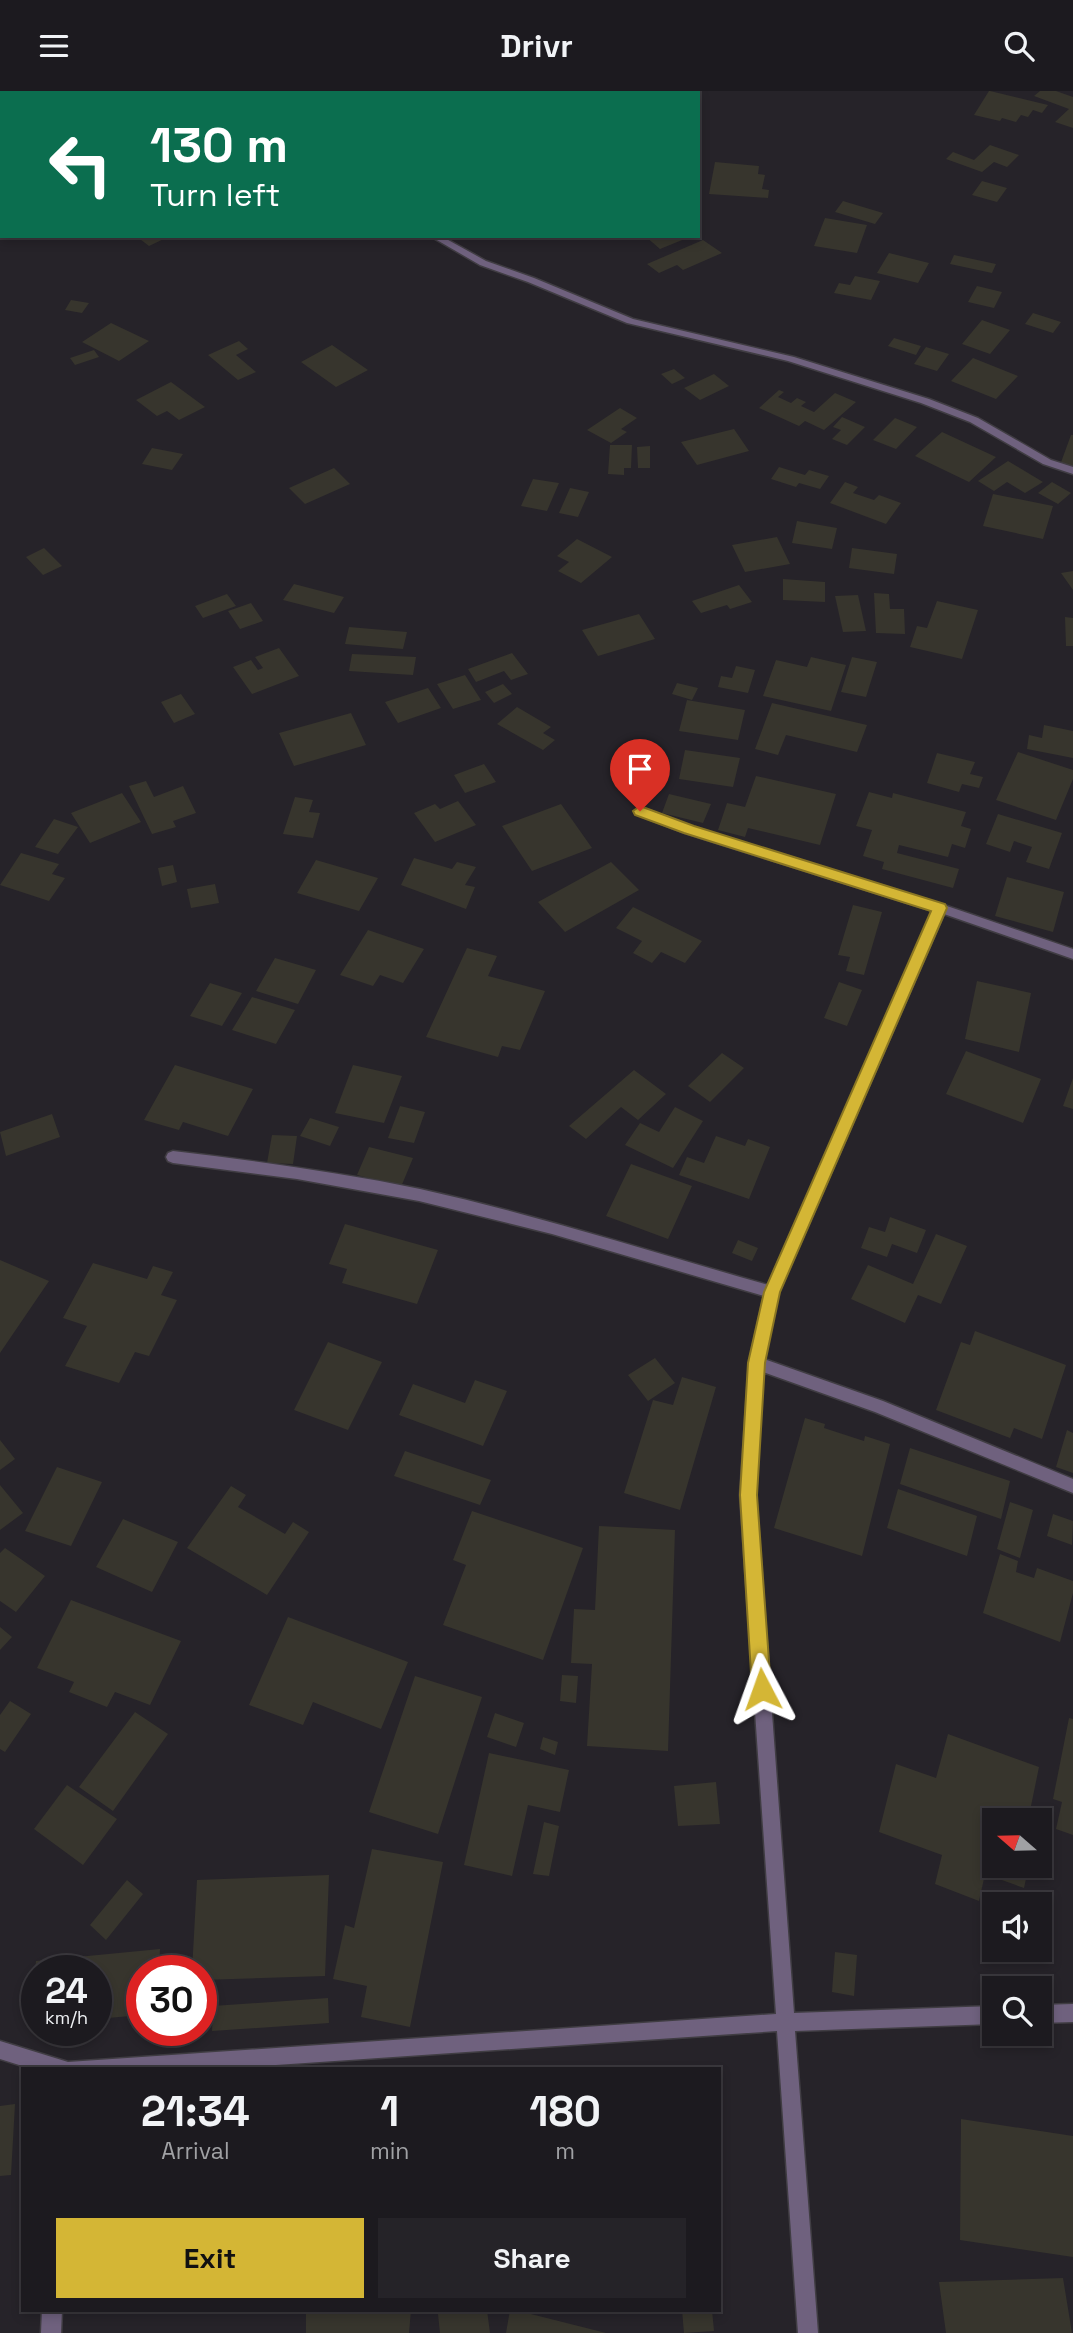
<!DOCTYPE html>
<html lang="en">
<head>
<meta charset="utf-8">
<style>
  :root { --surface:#1c1a1f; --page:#252328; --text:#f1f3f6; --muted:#a0a1a4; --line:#3a383d; --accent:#d4b635 }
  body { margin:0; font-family:"Space Grotesk",sans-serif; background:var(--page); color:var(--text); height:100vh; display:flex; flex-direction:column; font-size:26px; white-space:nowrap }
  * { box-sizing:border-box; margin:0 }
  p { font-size:23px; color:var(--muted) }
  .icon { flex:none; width:38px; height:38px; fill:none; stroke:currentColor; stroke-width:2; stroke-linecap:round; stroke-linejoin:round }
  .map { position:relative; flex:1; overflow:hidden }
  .drawer { position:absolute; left:21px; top:1976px; width:700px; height:245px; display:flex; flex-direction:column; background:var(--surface); border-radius:0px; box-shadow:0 4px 10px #0003,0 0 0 2px var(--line) }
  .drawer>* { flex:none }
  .top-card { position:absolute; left:0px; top:0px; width:700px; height:147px; box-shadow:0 4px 10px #0003,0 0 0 2px var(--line); background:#0b6e4f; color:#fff; overflow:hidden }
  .needle { width:46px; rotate:290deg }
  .fabs { position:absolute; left:982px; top:1717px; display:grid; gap:14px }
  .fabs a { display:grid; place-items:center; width:70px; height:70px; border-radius:0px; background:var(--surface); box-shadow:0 4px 10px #0003,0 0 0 2px var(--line); font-size:35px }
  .speed { position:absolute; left:21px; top:1864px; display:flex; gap:14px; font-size:35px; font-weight:700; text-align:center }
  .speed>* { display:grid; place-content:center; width:91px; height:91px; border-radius:50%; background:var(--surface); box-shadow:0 4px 10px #0003,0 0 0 2px var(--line); line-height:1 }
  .speed small { font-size:18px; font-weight:400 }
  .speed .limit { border:10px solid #d22; background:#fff; color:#111 }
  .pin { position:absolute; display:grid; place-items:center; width:60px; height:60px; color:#fff; margin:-72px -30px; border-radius:50% 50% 50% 0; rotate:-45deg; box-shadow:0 0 7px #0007 }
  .pin .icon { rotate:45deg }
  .me { position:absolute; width:77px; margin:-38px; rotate:356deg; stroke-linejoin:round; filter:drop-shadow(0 0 5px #0008) }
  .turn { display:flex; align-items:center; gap:24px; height:147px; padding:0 35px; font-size:32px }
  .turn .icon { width:91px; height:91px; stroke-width:2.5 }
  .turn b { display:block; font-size:49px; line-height:60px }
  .eta { display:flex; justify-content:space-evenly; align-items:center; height:119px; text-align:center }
  .eta b { font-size:42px; font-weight:600; line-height:49px }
  .primary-button { display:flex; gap:14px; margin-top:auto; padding:14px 35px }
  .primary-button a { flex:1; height:80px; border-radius:0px; background:var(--accent); color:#111; font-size:28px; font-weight:600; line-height:80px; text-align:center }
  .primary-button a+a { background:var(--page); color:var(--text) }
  header { display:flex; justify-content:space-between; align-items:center; height:91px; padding:0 35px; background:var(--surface); font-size:32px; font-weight:600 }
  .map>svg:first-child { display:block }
  .building { fill:#37352d }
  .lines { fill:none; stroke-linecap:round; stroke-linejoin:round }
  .street-casing { stroke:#403d43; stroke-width:3 }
  .street { fill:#6f617e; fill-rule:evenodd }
  .route { fill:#d4b635; stroke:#8a7622; stroke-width:2 }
</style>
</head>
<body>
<header><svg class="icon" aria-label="menu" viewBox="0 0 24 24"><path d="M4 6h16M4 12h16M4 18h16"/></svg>Drivr<svg class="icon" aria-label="search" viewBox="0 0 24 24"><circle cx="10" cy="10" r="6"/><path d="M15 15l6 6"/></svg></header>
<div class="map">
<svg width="1073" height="2242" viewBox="0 0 1073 2242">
  <rect width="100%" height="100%" fill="#262329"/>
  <!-- building -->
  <path class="building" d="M989,0H990L1048,14L1042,22L1033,19L1028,26L1021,24L1016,31L1002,27L1000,30L974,24Z
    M1040,0H1056L1073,6V37L1055,31L1069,18L1034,5Z
    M990,54L1019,64L1007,76L994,71L982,81L946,68L953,61L974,69Z
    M715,71L759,75L758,83L765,84L762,98L769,99L768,107L709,103Z
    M982,90L1007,97L997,111L972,104Z
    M843,110L883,122L875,133L835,121Z
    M825,127L867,134L857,162L814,155Z
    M136,145H170L149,155Z
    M645,145H692L660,158Z
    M703,149L722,162L683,179L677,174L659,182L647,173Z
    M889,162L929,172L918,192L877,182Z
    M954,164L996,173L992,182L950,173Z
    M855,185L880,190L871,209L834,202L839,192L850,194Z
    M977,195L1002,201L994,217L968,211Z
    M71,209L89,212L82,222L65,219Z
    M1033,222L1061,231L1053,242L1025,233Z
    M982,229L1010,239L990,263L962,253Z
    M111,232L149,250L119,270L82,251Z
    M894,247L921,255L916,264L888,255Z
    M239,250L248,258L236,264L256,281L238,289L208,264Z
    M332,254L368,279L336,296L301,271Z
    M926,256L949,263L937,280L914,273Z
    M94,259L99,266L75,274L70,267Z
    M973,267L1018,285L996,308L951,290Z
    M674,278L685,287L672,293L661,283Z
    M714,283L729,295L700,309L684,297Z
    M171,291L205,316L179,329L167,320L157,325L136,309Z
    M779,299L784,301L778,306L791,312L797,307L806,311L801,315L814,321L835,302L856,311L824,339L805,330L799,335L759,317Z
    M620,317L637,327L621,338L627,341L611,352L587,339Z
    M842,326L865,336L847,354L832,348L841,339L833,336Z
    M895,327L917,336L896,358L873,349Z
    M734,338L749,360L697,374L681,351Z
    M942,341L996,366L969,391L915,365Z
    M1071,344H1073V377L1060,374Z
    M610,354H632L631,377H624V384L608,383Z
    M650,355V377H638L637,356Z
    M152,357L183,363L172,379L142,373Z
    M1008,370L1043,391L1025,402L1007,391L994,400L978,390Z
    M779,376L805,384L809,379L829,385L820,398L799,392L796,396L771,388Z
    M334,377L350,393L305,413L289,397Z
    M533,388L559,392L547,420L521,415Z
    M845,391L858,396L853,402L874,409L879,404L901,412L886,433L830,412Z
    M1052,391L1071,402L1058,413L1038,402Z
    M570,397L589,401L578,426L559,422Z
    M993,403L1053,415L1043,448L983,435Z
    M797,430L837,437L832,458L792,452Z
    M777,446L790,473L745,481L732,454Z
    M577,448L612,466L581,492L558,480L569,471L557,465Z
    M44,457L62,475L43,484L26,466Z
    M852,457L897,463L894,483L849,477Z
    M1073,480V499L1061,482Z
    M783,488L825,491V511L783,509Z
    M294,493L344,506L334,522L283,509Z
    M739,494L752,511L730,518L727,514L701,522L692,510Z
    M874,502L889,503L890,518H904L905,543L876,542Z
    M227,503L236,515L203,527L195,515Z
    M858,504L866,540L843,541L835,505Z
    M937,510L978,519L962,568L910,556L917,535L927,537Z
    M251,512L263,530L240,538L228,520Z
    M639,523L655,548L598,565L582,539Z
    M1065,526L1073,527V555H1066Z
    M349,536L407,541L403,558L345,553Z
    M279,557L299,585L252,603L233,576L251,569L258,579L263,577L255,566Z
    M512,562L528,583L511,589L504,580L476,591L468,578Z
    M352,563L416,566L413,584L349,580Z
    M811,566L846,574L831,620L763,605L776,569L807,576Z
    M852,566L877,571L866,606L841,601Z
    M736,575L755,579L748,602L718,596L721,585L732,587Z
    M465,584L481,609L453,618L437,593Z
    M677,592L698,597L692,609L672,603Z
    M503,593L512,603L494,612L485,601Z
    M428,597L441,617L398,632L385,611Z
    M181,603L195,623L174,632L161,611Z
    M687,609L745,619L738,649L679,640Z
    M772,612L867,634L857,661L786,644L778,664L755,658Z
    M517,616L551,636L543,642L555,649L543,659L497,633Z
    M351,622L366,654L294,675L279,642Z
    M1044,634L1073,640V667L1027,658L1029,644L1042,647Z
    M685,659L740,667L733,696L679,688Z
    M1018,661L1073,679V688L1056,729L996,709Z
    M937,662L975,671L970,683L983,686L979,697L962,693L959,701L927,692Z
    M484,673L496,691L465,702L454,684Z
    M756,685L836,703L820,754L748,737L745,746L718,739L727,712L745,716Z
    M146,690L154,706L183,695L196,722L173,730L176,736L152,743L129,695Z
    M869,701L892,707L893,702L966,721L961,735L971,738L965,757L952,753L948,766L899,754L897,762L959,778L953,797L882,778L884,771L863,765L872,739L856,735Z
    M122,702L141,731L90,752L71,722Z
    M669,703L711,713L703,732L662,722Z
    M295,706L313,709L309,721L320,722L313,747L283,743Z
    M458,710L476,734L435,751L414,722L435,713L440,718Z
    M561,713L592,757L532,780L502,735Z
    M998,723L1062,742L1049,778L1026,771L1032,756L1014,750L1010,761L986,753Z
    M54,728L78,736L58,763L35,756Z
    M21,762L59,773L52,783L65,787L49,810L0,794Z
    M414,767L452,778L457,771L476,776L465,794L475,796L466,818L401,794Z
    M316,769L378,787L359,820L297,802Z
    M611,771L639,799L565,841L538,811Z
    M173,774L177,791L162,795L158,777Z
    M1007,786L1064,801L1053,841L995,825Z
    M215,793L219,812L191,817L187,798Z
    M853,814L882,821L864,884L846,880L850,866L838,864Z
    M633,816L702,850L685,872L661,861L652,872L633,862L642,850L616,837Z
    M368,839L424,858L403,892L380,884L373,895L340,884Z
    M467,857L497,865L488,885L545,900L520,959L502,955L498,966L426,946Z
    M275,867L316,879L298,913L256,900Z
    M977,890L1031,902L1019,961L965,948Z
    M839,891L862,899L847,935L824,927Z
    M210,892L242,902L222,935L190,925Z
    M252,906L295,919L276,953L232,939Z
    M966,960L1041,988L1023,1032L946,1003Z
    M722,962L744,977L710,1011L688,995Z
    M175,974L253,998L228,1045L183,1031L179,1039L144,1029Z
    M353,974L402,985L384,1032L335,1022Z
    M634,979L666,1003L638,1029L621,1016L586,1048L569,1035Z
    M1073,987V1018L1063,1015Z
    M400,1015L425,1021L414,1052L388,1047Z
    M675,1016L703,1030L673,1077L625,1054L640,1032L659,1041Z
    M52,1023L60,1046L6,1065L0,1041Z
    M310,1027L339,1036L330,1055L300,1045Z
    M272,1044L297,1045L293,1073L267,1072Z
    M716,1045L745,1055L748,1048L770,1056L749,1108L679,1084L687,1066L704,1072Z
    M369,1056L413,1067L401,1096L357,1084Z
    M631,1073L692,1095L668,1148L606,1125Z
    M890,1126L926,1139L917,1162L892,1153L887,1166L861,1157L869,1136L885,1141Z
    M345,1133L438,1159L417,1213L342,1192L347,1178L329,1173Z
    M936,1143L967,1155L941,1213L918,1204L905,1232L851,1208L868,1174L913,1193Z
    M738,1149L758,1157L752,1170L732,1162Z
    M0,1169L49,1190L0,1262Z
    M93,1172L147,1188L153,1175L173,1181L161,1204L177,1209L149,1265L135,1261L119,1292L65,1275L87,1235L63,1227Z
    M975,1240L1066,1274L1042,1348L1014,1337L1010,1347L936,1319L961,1251L970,1254Z
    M328,1251L382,1271L348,1339L294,1319Z
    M655,1267L675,1292L648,1310L628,1284Z
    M682,1286L716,1296L680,1419L624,1402L653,1309L673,1314Z
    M475,1289L507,1300L483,1355L399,1324L413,1293L465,1312Z
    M805,1327L825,1333L824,1337L864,1350L865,1345L890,1353L862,1465L774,1437Z
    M1067,1339L1073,1342V1382L1056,1376Z
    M0,1349L15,1368L0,1379Z
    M910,1357L1010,1390L1001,1428L900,1393Z
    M405,1360L491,1389L480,1414L394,1385Z
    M57,1376L102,1391L71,1455L25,1440Z
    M0,1394L23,1422L0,1439Z
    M231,1395L246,1404L238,1416L285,1443L293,1431L309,1441L267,1504L187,1457Z
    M898,1398L977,1425L967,1465L887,1437Z
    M1010,1411L1033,1419L1020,1467L997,1458Z
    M472,1420L583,1457L543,1569L443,1534L466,1474L453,1469Z
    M1053,1423L1073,1430L1072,1454L1047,1445Z
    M123,1428L178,1451L152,1501L96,1476Z
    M599,1435L675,1439L668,1660L587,1655L592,1573L571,1572L574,1518L595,1519Z
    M5,1457L45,1485L16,1521L0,1510V1462Z
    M1000,1463L1018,1470L1016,1481L1034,1487L1037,1477L1073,1490V1502L1060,1551L983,1522Z
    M71,1509L181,1550L150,1614L115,1601L107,1616L69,1601L74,1591L37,1577Z
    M288,1526L408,1571L381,1638L313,1611L303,1634L249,1614Z
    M0,1536L12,1546L0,1559Z
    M562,1584L578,1585L576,1612L560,1610Z
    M415,1585L482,1606L438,1743L369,1721Z
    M10,1610L31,1623L5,1661L0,1658V1624Z
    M135,1621L168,1643L113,1720L79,1696Z
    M495,1622L524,1632L516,1656L487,1646Z
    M1069,1627L1073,1628V1744L1056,1738L1062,1711L1053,1708Z
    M948,1643L1039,1676L1031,1715L1041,1719L1039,1729H994V1774H1029L1024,1797L985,1783L979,1810L935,1793L942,1764L879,1741L896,1673L936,1687Z
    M543,1646L558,1651L555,1664L540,1658Z
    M489,1662L569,1679L560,1721L528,1714L512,1785L464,1774Z
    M716,1691L720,1733L678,1735L674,1695Z
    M67,1694L117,1728L83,1774L34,1738Z
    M544,1731L559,1735L549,1785L533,1783Z
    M372,1758L443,1771L410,1936L361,1926L367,1895L333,1888L345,1834L354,1837Z
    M329,1784L325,1885L201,1889V1880H192L197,1789Z
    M127,1789L143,1803L106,1849L90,1834Z
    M160,1858L159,1880H142V1924L96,1928V1880H35L36,1870Z
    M835,1861L857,1864L854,1905L832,1901Z
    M35,1882L37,1933L31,1934Z
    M328,1907L329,1932L212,1940L213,1915Z
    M15,2013L11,2084L0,2085V2015Z
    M961,2028L1073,2045V2166L960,2149Z
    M1063,2187L1072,2242H946L939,2191Z
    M306,2219H411L409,2242H306Z
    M460,2219H487L490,2242H440L438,2223Z
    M510,2219H515L606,2242H506Z
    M682,2219H712L714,2240L684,2242Z"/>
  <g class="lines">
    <!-- street casing -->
    <g class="street-casing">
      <path id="street" d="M444,0H453L454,2H445Z
        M0,26H2V32H0Z
        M430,145H441L486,170L534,187L633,228L794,266L929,308L978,327L1051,369L1073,376V383L1043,373L970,331L921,312L788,270L627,232L528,191L480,174Z
        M640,716L693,736L944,814L1073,858V868L944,823L779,1201L764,1268L883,1310L1073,1388V1402L875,1321L763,1281L756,1404L794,1922L994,1915V1933L795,1940L818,2242H798L777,1940L217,1978H32L0,1968V1950L68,1971L776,1923L740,1404L749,1272L764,1205L552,1143L419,1110L297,1088L173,1072L168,1070L166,1066L168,1062L173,1060C256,1070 338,1081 420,1098C537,1124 652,1161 768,1194L933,820L685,742L636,723L634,720Z
        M1073,1913V1931L1040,1932V1914Z
        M42,2219H62L61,2242H41Z"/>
    </g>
    <!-- street -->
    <use href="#street" class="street"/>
  </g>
  <!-- route -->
  <path class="route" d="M640,715L694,735L945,813L947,817L780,1201L765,1272L757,1404L771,1598L768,1604L762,1607L755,1604L752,1598L740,1404L748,1272L764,1201L931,820L684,742L635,724L633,720Z"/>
</svg>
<div class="fabs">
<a><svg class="needle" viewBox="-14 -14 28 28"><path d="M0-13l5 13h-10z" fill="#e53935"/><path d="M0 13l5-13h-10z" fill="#a0a1a4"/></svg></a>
<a><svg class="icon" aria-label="sound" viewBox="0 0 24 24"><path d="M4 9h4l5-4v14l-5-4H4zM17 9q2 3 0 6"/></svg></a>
<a><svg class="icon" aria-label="search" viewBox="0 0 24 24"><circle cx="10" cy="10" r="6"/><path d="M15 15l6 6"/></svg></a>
</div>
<div class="speed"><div>24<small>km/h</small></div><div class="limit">30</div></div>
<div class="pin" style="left:640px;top:720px;background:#d93025"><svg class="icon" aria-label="arrive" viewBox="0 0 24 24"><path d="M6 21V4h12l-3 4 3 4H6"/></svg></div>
<svg class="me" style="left:762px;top:1598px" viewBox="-20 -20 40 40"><path d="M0-17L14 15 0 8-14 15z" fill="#d4b635" stroke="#fff" stroke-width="4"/></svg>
<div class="top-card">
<div class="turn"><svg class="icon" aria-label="left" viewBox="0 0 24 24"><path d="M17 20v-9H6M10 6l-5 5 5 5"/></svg><div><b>130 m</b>Turn left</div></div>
</div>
<section class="drawer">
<div class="eta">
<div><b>21:34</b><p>Arrival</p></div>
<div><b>1</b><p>min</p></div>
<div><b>180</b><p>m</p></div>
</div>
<div class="primary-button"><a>Exit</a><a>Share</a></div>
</section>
</div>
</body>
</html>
